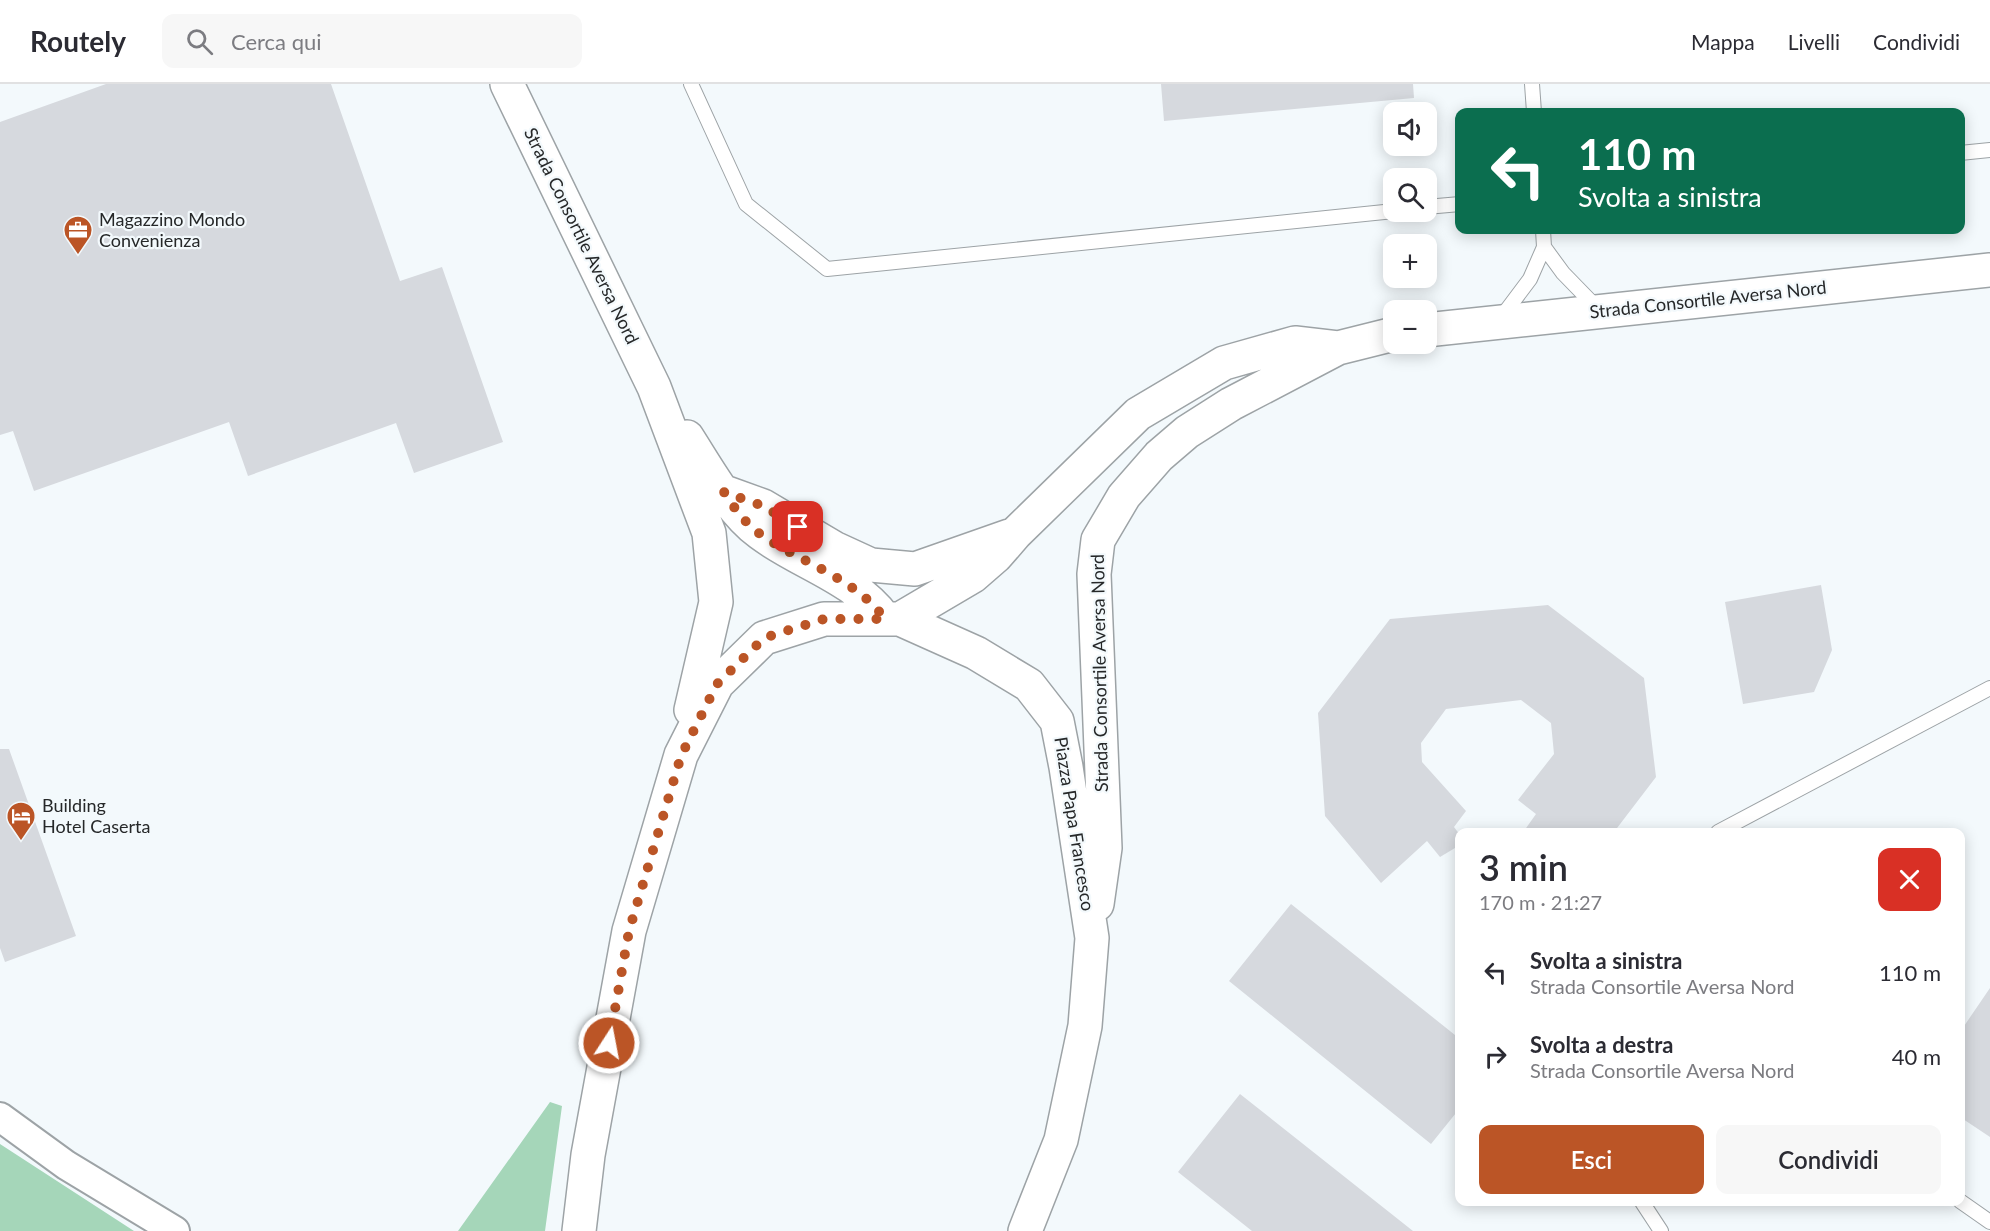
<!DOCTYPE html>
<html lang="it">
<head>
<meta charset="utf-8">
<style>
  :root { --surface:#fff; --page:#f7f7f7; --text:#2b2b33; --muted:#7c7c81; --line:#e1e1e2; --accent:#bb5526 }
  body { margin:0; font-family:Lato,sans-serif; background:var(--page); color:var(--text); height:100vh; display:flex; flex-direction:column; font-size:22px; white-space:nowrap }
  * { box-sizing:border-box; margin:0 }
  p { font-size:20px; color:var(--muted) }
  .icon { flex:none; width:33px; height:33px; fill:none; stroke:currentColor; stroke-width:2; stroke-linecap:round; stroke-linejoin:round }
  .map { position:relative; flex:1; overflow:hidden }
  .sheet { position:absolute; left:1455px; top:744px; width:510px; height:378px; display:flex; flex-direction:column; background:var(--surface); border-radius:12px; box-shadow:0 3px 15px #0003 }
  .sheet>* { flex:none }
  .guide { position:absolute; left:1455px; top:24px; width:510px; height:126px; border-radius:12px; box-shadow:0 3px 15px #0003; background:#0b6e4f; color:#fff; overflow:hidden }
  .buttons { position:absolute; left:1383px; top:18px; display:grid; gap:12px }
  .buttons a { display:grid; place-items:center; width:54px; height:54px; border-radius:12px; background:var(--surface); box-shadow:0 3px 15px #0003; font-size:30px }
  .pin { position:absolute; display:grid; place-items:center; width:51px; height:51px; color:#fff; margin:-26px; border-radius:12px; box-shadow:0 3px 9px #0006 }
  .me { position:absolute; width:66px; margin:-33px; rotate:11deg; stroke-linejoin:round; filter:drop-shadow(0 0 4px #0008) }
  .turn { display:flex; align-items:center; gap:21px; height:126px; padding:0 24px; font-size:27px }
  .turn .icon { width:78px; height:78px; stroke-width:2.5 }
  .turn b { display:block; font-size:42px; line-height:51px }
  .round { display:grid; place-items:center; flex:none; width:63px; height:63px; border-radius:12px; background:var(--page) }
  .summary { display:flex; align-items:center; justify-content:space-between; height:102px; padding:0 24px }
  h1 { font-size:36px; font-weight:600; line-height:45px }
  .action { display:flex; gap:12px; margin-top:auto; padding:12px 24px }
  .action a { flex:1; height:69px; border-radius:12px; background:var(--accent); color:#fff; font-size:24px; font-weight:600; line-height:69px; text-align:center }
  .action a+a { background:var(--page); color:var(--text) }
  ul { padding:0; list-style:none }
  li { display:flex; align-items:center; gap:18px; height:84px; padding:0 24px }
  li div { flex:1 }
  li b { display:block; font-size:22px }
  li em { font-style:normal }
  header { display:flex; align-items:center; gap:36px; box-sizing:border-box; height:84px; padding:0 30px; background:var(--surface); border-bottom:2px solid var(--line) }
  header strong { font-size:28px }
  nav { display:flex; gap:33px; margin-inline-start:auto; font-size:21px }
  .search { width:420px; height:54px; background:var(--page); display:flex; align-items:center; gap:15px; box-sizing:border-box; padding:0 21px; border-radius:12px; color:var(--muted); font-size:22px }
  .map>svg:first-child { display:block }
  .green { fill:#a5d6b9 }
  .building { fill:#d6d9de }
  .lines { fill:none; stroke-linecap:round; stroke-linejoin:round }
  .lane-casing { stroke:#9da3a6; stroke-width:16 }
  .street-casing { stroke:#9da3a6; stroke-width:32 }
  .secondary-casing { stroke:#9da3a6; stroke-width:36 }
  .lane { stroke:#fff; stroke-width:14 }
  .street { stroke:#fff; stroke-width:28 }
  .secondary { stroke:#fff; stroke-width:33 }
  .route { stroke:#bb5526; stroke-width:10; stroke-dasharray:0 18 }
  .labels { text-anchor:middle; stroke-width:4.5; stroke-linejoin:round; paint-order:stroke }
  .poi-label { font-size:18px; fill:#262829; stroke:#f3f9fc; text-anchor:start }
  .street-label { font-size:18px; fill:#262829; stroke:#f3f9fc }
</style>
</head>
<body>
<header>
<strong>Routely</strong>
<div class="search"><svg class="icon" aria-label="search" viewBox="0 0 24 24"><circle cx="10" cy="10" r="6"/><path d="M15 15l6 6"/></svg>Cerca qui</div>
<nav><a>Mappa</a><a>Livelli</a><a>Condividi</a></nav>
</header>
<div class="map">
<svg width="1990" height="1147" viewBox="0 0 1990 1147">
  <rect width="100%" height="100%" fill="#f3f9fc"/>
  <!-- green -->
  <path class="green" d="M550,1018L562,1022L545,1147H458Z
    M0,1060L134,1147H0Z"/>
  <!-- building -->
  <path class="building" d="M106,0H331L400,197L442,183L503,358L414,389L396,339L248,392L229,338L34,407L13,347L0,351V38Z
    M1161,0H1413L1414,14L1164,37Z
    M1821,501L1832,566L1814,608L1743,620L1725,518Z
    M1548,521L1644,594L1656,693L1614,748H1569L1564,744L1560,748H1526L1524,747L1536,730L1518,716L1554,670L1551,639L1521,616L1446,625L1421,659L1422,678L1466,727L1454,743L1460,751V761L1440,773L1427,757L1381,799L1325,732L1318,629L1390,535Z
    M0,665H9L76,852L5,878L0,864Z
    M1291,820L1460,955V1024L1431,1060L1229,897Z
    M1990,904V1053L1960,1033V948Z
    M1240,1010L1413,1147H1252L1178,1088Z"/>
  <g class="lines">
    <!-- lane casing -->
    <g class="lane-casing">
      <path id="lane" d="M691,0L746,120L827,185L1394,127
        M1532,0L1534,28
        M1960,69L1990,66
        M1426,123L1460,120
        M1544,163L1563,189L1598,225
        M1500,235L1530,195L1544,163L1543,146
        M1718,748L1990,604
        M1960,1117L1990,1138
        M1642,1118L1661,1147"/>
    </g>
    <!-- street casing -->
    <g class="street-casing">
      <path id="street" d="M0,1033L66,1081L175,1147"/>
    </g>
    <!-- secondary casing -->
    <g class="secondary-casing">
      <path id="secondary" d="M507,0L654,303L709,449L716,518L691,626
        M1426,246L1990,186
        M687,353C707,384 731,428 760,449C800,479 854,493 885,535
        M727,409L763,422L834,464L871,481L915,485L1009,452
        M900,535L973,492L996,472L1016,449L1138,330L1224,279L1295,259L1338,264
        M1097,820L1105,764L1094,490L1098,456L1124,412L1159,372L1187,348L1231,320L1338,264L1394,250
        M579,1147L588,1071L629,847L681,671L717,600L764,554L824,535H900L976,569L1029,601L1057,637L1066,683L1092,854L1085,942L1061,1056L1025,1147"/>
    </g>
    <!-- lane -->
    <use href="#lane" class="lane"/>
    <!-- street -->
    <use href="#street" class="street"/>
    <!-- secondary -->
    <use href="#secondary" class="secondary"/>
  </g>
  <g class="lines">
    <!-- route -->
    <path class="route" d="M609,959L629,847L681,672L717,600L764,554L824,535H885C854,493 801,479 760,450C745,439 734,424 724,408L763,422L798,443"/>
  </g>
  <!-- icons -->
  <defs>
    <g id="office-pin" transform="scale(1.5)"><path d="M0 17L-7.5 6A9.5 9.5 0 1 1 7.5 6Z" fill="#bb5526" stroke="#f3f9fc"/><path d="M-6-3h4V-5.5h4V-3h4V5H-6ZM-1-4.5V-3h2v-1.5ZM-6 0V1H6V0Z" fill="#fff"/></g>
    <g id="hotel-pin" transform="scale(1.5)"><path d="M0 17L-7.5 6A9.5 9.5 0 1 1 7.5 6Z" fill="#bb5526" stroke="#f3f9fc"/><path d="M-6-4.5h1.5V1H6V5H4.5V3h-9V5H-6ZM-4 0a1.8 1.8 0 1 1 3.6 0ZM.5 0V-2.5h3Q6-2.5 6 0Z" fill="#fff"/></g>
  </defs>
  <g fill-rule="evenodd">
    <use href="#office-pin" x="78" y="146"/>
    <use href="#hotel-pin" x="21" y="732"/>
  </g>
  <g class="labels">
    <!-- poi labels -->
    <g class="poi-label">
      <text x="99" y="142">Magazzino Mondo<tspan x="99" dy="21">Convenienza</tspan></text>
      <text x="42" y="728">Building<tspan x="42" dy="21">Hotel Caserta</tspan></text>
    </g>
    <!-- street labels -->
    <g class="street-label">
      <text transform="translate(581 152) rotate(64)" y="6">Strada Consortile Aversa Nord</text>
      <text transform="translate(1708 216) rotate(-6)" y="6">Strada Consortile Aversa Nord</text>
      <text transform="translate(1100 589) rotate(-91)" y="6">Strada Consortile Aversa Nord</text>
      <text transform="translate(1074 740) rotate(81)" y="6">Piazza Papa Francesco</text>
    </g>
  </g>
</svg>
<div class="buttons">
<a><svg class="icon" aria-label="sound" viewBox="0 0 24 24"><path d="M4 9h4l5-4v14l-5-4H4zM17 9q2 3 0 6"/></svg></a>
<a><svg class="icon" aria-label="search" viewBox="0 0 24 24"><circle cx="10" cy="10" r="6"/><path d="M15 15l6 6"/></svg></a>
<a>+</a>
<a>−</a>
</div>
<div class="pin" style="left:798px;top:443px;background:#d93025"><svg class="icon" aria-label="arrive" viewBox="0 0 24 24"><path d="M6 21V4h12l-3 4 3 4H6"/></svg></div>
<svg class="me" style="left:609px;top:959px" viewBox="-20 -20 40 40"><circle r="17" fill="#bb5526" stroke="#fff" stroke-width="3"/><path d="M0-11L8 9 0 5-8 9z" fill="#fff"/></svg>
<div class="guide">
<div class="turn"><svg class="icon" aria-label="left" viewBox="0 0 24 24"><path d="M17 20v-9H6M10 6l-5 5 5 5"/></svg><div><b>110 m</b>Svolta a sinistra</div></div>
</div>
<section class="sheet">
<div class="summary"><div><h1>3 min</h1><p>170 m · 21:27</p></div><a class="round" style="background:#d93025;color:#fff"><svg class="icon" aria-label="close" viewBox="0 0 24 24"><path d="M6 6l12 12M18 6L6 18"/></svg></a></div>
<ul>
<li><svg class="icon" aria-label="left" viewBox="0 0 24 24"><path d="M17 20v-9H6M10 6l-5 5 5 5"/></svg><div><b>Svolta a sinistra</b><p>Strada Consortile Aversa Nord</p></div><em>110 m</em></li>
<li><svg class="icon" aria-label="right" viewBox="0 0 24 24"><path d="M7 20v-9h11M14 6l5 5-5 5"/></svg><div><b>Svolta a destra</b><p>Strada Consortile Aversa Nord</p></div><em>40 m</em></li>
</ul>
<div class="action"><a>Esci</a><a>Condividi</a></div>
</section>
</div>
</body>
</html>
